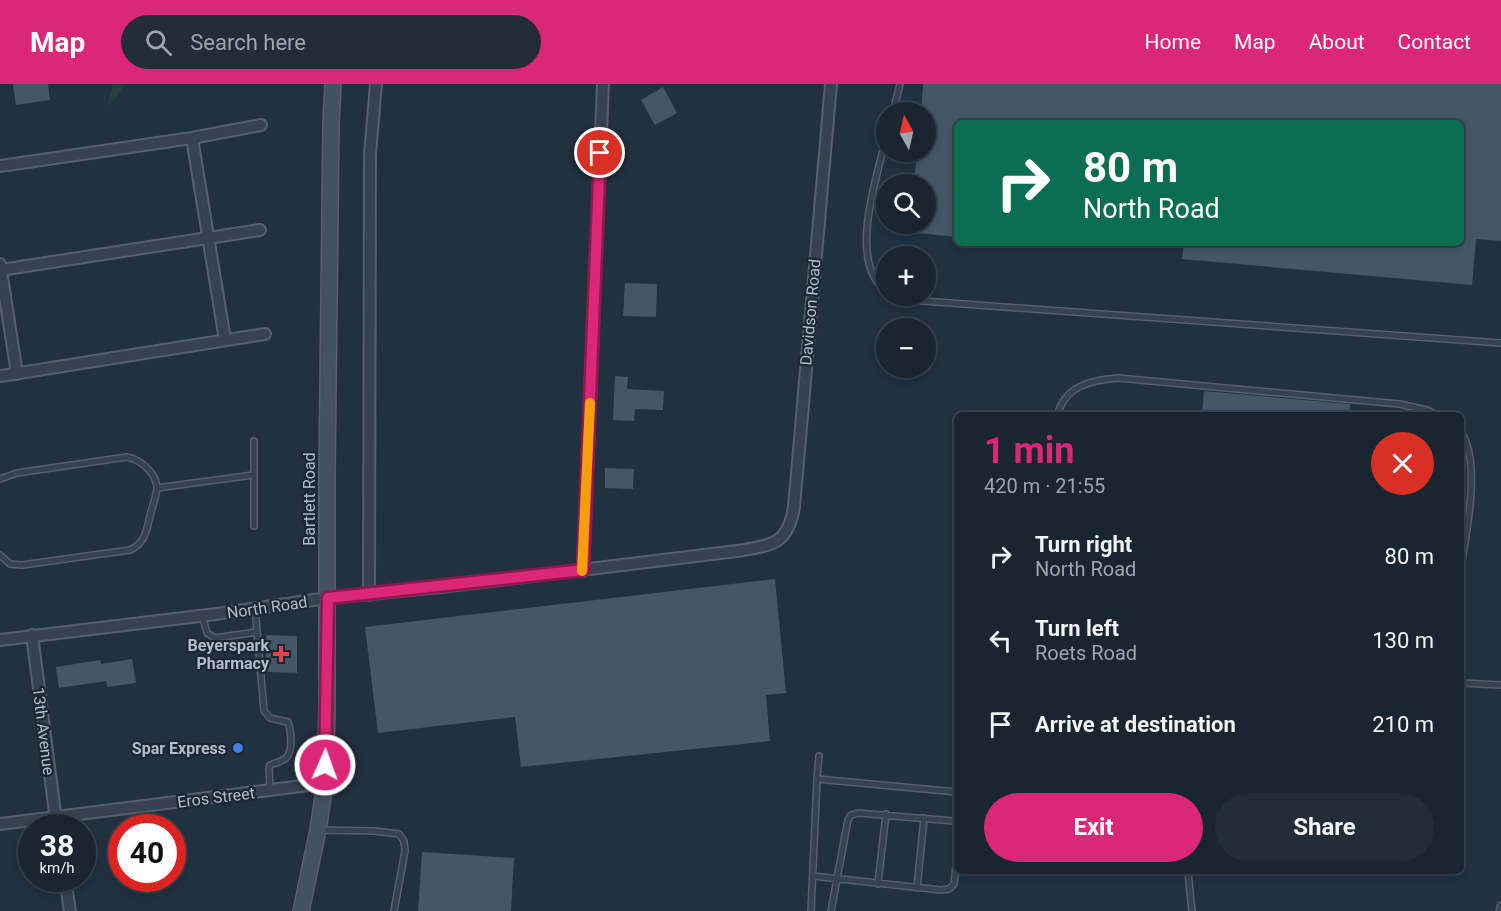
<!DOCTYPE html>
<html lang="en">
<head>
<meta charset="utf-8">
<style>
  :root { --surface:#19252f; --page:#222d37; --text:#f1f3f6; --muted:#9fa5aa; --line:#37424b; --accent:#db2777 }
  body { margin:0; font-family:Roboto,sans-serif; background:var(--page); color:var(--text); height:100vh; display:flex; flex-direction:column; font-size:22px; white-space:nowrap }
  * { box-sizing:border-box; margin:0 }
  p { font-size:20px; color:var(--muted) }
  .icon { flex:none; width:33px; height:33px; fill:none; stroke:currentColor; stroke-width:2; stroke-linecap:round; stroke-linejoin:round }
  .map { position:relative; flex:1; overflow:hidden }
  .panel { position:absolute; left:954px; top:328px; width:510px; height:462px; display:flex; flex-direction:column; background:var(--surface); border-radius:9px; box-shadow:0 3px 9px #0003,0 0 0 2px var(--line) }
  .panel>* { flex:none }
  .guide { position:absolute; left:954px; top:36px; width:510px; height:126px; border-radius:9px; box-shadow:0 3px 9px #0003,0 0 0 2px var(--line); background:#0b6e4f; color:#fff; overflow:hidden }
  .needle { width:39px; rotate:352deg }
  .controls { position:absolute; left:876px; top:18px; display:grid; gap:12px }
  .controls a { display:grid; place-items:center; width:60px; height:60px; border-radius:50%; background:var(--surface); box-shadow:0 3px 9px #0003,0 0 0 2px var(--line); font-size:30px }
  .speed { position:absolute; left:18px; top:730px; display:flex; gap:12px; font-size:30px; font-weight:700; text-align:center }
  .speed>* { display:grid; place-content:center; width:78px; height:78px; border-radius:50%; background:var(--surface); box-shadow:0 3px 9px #0003,0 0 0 2px var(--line); line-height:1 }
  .speed small { font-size:15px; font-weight:400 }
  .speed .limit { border:9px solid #d22; background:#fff; color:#111 }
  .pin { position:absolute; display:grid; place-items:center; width:51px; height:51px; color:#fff; margin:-26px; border:3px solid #fff; border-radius:50%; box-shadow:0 2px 6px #0007 }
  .me { position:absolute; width:66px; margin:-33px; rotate:2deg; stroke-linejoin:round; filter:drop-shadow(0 0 4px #0008) }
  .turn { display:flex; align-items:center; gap:21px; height:126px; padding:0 30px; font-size:27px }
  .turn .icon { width:78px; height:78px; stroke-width:2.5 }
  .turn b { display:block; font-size:42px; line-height:51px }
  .round { display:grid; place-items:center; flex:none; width:63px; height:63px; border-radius:32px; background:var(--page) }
  .overview { display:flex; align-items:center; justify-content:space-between; height:102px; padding:0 30px }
  h1 { font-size:36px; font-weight:700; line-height:45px; color:var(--accent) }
  .action { display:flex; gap:12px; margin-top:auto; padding:12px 30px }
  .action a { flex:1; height:69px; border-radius:36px; background:var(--accent); color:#fff; font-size:24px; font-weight:700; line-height:69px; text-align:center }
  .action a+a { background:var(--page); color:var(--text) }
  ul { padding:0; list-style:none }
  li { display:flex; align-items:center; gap:18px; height:84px; padding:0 30px }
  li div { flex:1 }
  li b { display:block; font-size:22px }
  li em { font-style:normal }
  header { display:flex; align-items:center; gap:36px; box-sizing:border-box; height:84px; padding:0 30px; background:var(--accent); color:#fff }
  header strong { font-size:28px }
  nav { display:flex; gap:33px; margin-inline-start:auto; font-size:21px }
  .search { width:420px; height:54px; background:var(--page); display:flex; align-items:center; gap:15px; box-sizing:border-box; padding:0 21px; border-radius:33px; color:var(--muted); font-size:22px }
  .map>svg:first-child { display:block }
  .green { fill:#233f40 }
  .building { fill:#455666 }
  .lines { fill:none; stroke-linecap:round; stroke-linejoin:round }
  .lane-casing { stroke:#54606d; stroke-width:8 }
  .street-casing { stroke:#54606d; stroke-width:14 }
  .secondary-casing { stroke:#54606d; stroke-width:18 }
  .lane { stroke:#36424f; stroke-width:5 }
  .street { stroke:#36424f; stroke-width:10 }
  .secondary { stroke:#435262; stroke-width:15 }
  .route-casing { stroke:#8e194d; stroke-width:15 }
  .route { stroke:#db2777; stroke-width:10 }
  .slow { stroke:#f59e0b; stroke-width:10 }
  .health-dot { fill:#e0444e; stroke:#1b2734; stroke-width:2 }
  .shop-dot { fill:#3f7fe0; stroke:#1b2734; stroke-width:2 }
  .labels { text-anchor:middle; stroke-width:4.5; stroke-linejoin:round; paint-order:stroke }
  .street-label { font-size:16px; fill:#b1bdca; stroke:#1b2734 }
  .poi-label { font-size:16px; font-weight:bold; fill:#b1bdca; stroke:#1b2734; text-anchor:end }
</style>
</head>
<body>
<header>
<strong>Map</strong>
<div class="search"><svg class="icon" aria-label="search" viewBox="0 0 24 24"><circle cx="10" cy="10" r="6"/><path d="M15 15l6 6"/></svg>Search here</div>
<nav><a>Home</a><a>Map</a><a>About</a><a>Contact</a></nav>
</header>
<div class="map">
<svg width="1501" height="827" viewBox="0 0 1501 827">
  <rect width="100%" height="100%" fill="#21313f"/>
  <!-- green -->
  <path class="green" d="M113,0H125L115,16L107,22Z"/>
  <!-- building -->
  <path class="building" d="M13,0H48L50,16L16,21Z
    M923,0H1501V157L1476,155L1472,201L1182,175L1184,159H1461V39H957V153L896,147V140H926V100H914L917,68H926V28H921Z
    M663,3L677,29L655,41L641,16Z
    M625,199L657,200L656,233L623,232Z
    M615,292L628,293L627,305L664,307L663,326L635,325L634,337L613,336Z
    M1204,307L1350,320L1349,332H1202Z
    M605,384L634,385L633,405L605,404Z
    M775,495L786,609L766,611L770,657L521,683L515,633L378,649L365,543Z
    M266,551L297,552V589L266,588Z
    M132,575L136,599L107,603L106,597L59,604L56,583L100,576L101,580Z
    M422,768L514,774L511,827H418Z"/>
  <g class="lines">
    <!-- lane casing -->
    <g class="lane-casing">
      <path id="lane" d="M893,28L900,0
        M886,54C877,93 847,178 886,207
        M893,212L906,216L923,217L1501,259
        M1057,332C1065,302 1090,296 1118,294L1399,320L1427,326L1439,332
        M1461,348C1481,377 1467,447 1461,482
        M0,395L17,389L127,373C142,376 157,390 157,405C156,412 153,421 151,428C147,444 146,459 130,466L22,481L10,480L0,471
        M157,404L253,391
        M254,442V357
        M255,524L264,627L270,634L288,638C291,646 293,666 287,673C284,677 275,679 270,681L269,684L270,706
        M202,531L207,549L215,554L257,548
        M1461,599L1501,601
        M819,672L817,695L957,708
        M320,746L374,747L399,750L404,757L405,767L394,827
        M1188,788L1192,827
        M813,792L941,806L949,805L954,800L957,773
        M878,800L886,730
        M917,804L924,734
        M811,827L817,695
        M831,827L848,736L851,731L858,729L953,737L957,740
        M1499,827L1501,821"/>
    </g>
    <!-- street casing -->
    <g class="street-casing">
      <path id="street" d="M192,54L225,256
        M0,82L192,54L261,41
        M0,180L17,290
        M0,186L260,146
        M0,292L265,250
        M583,487L603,0
        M369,511L370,70L376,0
        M32,551L57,744
        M0,556L216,530L328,514L441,503L737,467C772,461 788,461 794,423L831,0
        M0,740L325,699
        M65,795L70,827"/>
    </g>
    <!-- secondary casing -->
    <g class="secondary-casing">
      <path id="secondary" d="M301,827L318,746L325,699L327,626V390L331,39L333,0"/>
    </g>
    <!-- lane -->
    <use href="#lane" class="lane"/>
    <!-- street -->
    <use href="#street" class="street"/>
    <!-- secondary -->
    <use href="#secondary" class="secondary"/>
  </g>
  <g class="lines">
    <!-- route casing -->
    <g class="route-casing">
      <path id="route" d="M325,681L328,514L583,486L600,69"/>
    </g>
    <!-- route -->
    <use href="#route" class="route"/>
    <!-- slow -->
    <path class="slow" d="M582,487L590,319"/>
  </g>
  <!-- markers -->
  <path class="health-dot" d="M278 561h6v6h6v6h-6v6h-6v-6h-6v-6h6z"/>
  <circle class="shop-dot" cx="238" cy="664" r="6"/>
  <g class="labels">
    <!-- street labels -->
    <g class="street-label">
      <text transform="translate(810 228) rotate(-85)" y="6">Davidson Road</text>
      <text transform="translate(309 415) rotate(-90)" y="6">Bartlett Road</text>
      <text transform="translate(267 523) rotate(-8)" y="6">North Road</text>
      <text transform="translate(44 647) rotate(83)" y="6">13th Avenue</text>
      <text transform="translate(216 713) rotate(-7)" y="6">Eros Street</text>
    </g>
    <!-- poi labels -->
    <g class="poi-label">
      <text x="269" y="567">Beyerspark<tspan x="269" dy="18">Pharmacy</tspan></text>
      <text x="226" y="670">Spar Express</text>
    </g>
  </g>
</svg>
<div class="controls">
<a><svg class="needle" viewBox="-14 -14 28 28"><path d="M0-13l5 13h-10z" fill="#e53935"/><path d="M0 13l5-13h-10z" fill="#9fa5aa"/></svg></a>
<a><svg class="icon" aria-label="search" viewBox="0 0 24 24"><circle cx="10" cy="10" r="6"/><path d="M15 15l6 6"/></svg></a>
<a>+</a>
<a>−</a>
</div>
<div class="speed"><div>38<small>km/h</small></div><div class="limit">40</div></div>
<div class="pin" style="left:600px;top:69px;background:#d93025"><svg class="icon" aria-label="arrive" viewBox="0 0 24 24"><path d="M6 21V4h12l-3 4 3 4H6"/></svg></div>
<svg class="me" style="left:325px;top:681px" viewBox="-20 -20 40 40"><circle r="17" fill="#db2777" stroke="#fff" stroke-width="3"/><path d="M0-11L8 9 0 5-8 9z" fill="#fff"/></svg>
<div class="guide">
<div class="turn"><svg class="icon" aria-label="right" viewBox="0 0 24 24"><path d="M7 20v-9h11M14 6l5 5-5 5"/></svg><div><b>80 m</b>North Road</div></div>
</div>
<section class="panel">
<div class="overview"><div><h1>1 min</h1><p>420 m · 21:55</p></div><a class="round" style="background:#d93025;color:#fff"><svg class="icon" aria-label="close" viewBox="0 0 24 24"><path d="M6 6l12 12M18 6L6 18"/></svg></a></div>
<ul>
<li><svg class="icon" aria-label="right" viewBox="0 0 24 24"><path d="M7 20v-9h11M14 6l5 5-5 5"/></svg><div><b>Turn right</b><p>North Road</p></div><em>80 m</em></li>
<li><svg class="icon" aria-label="left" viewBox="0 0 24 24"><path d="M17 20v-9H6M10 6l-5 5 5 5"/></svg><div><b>Turn left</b><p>Roets Road</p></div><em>130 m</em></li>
<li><svg class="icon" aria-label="arrive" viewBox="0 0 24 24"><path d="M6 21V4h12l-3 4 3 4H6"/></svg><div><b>Arrive at destination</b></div><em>210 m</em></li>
</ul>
<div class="action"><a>Exit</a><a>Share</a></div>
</section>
</div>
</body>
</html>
